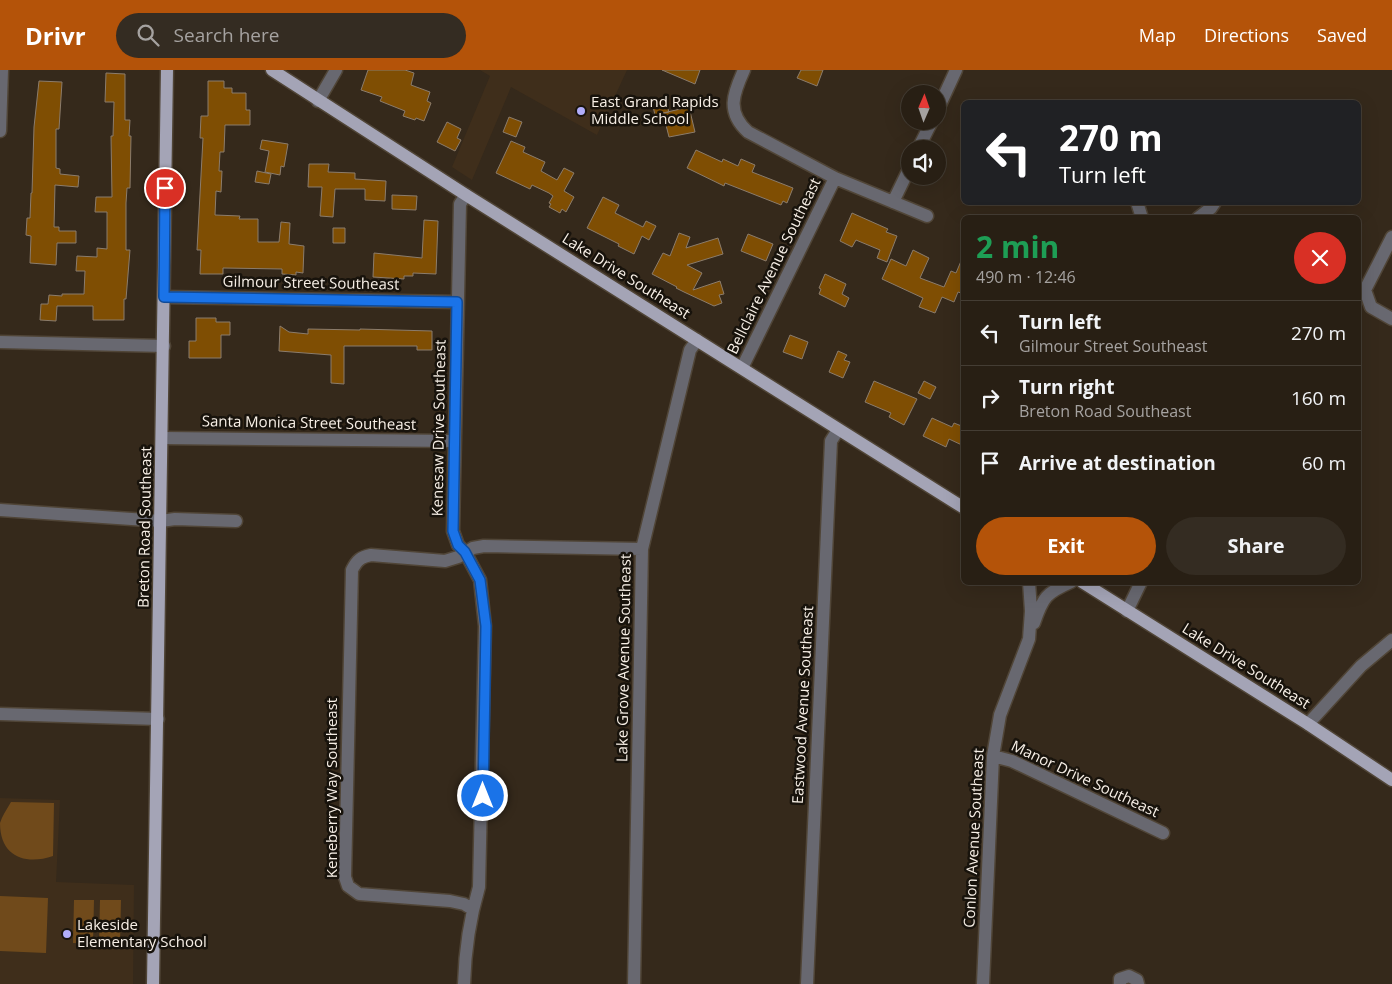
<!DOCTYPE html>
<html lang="en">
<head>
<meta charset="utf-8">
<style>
  :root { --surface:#281f14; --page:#342c22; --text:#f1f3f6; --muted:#a5a2a0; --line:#443d34; --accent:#b45309 }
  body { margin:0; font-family:"Open Sans",sans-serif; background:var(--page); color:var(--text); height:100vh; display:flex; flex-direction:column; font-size:19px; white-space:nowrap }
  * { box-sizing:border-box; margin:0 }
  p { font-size:16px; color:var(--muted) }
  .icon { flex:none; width:28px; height:28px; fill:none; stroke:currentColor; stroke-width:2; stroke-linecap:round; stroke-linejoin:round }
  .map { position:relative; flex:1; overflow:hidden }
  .side { position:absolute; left:961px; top:145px; width:400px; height:370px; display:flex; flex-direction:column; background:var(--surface); border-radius:8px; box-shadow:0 5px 20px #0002,0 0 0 1px var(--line) }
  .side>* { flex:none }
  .hud { position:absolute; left:961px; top:30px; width:400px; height:105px; border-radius:8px; box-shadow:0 5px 20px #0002,0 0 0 1px var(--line); background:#202124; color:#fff; overflow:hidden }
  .needle { width:32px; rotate:2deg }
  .tools { position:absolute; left:901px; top:15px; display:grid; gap:10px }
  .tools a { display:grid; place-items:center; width:45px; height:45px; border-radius:50%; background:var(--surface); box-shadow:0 5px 20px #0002,0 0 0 1px var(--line); font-size:25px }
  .pin { position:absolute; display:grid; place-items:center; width:42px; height:42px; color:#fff; margin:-21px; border:2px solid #fff; border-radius:50%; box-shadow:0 1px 5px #0007 }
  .me { position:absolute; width:55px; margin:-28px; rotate:0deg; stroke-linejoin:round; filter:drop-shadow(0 0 4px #0008) }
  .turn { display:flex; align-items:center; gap:18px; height:105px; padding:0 15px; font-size:22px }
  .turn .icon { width:65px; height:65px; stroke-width:2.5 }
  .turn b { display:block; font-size:35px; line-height:42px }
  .round { display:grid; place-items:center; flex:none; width:52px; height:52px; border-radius:26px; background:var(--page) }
  .head { display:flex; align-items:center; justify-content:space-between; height:85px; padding:0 15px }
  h1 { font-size:30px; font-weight:700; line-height:38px; color:#1e9e55 }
  .cta { display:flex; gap:10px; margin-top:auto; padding:10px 15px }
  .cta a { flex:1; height:58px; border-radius:30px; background:var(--accent); color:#fff; font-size:20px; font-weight:700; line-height:58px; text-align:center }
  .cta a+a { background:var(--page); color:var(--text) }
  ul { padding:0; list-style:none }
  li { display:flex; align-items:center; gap:15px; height:65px; padding:0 15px; border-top:1px solid var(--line) }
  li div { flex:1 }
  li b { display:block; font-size:19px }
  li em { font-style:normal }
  header { display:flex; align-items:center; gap:30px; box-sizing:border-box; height:70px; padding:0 25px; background:var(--accent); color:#fff }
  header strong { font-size:24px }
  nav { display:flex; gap:28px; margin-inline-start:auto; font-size:18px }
  .search { width:350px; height:45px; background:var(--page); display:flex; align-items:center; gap:12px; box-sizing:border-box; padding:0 18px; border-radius:28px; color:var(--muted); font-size:19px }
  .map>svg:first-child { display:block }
  .built { fill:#3f2e1b }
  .green { fill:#704a1b }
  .building { fill:#7f4e03; stroke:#8b7c6c }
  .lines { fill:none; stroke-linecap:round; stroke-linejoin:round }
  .minor-casing { stroke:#504537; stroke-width:15 }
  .major-casing { stroke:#504537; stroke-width:15 }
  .minor { stroke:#686870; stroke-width:12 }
  .major { stroke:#a4a4b6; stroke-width:12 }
  .route-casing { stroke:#114b97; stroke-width:12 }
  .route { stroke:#1a73e8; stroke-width:9 }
  .poi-dot { fill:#b1adfa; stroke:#18130c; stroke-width:2 }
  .labels { text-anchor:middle; stroke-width:5; stroke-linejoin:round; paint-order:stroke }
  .poi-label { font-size:15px; fill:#f7efe6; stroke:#18130c; text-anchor:start }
  .street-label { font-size:15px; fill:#f7efe6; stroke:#18130c }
</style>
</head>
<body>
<header>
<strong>Drivr</strong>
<div class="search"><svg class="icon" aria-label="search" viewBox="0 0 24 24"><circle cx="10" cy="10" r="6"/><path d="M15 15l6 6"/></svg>Search here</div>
<nav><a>Map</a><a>Directions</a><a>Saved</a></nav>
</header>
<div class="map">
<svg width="1392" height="914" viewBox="0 0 1392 914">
  <rect width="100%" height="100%" fill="#35291b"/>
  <!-- built -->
  <path class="built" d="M480,0H627L597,65L511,17L472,110L452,97L490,6Z
    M0,728L60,730L56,812L134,815L133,914H0Z"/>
  <!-- green -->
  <path class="green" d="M11,732L54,733L53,786C27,795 0,788 0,753C2,746 7,739 11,732Z
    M0,826L48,828L46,883L0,881Z
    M74,830H94L93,874L73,873Z
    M100,830H121L120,874H99Z"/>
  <!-- building -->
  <path class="building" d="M368,0H405L414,3L411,15L430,22L427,31L431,33L424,51L416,48L415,50L403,46L405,41L380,31L382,27L361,20Z
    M662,0H700L695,14Z
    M801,0H823L817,16L797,8Z
    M106,3L125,4V50H130L129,66H131L130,118H127L126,133V180H130L126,229H124V250H93V236H57L56,251L40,250L41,234H48L49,225L62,226V224H84L85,201H76L77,186L97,187V178L107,179V142H95L96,127H112L111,66H113L114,32H105Z
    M39,11L62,12L59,59H56V98L60,99V104L79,106L78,117L55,115L54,157H59V161H76V173H57L56,195L30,193L31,166L26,165L27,148H30L31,123H32L34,57Z
    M208,11H224V18H232V23H246V40H250V55H225L224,82H220L219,101H222L221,122L216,121L215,145L240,146L239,149H258V172H279L281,152L290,153L289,174L304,176L303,203L296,202V205L282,204V199L223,198V204H200L201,180H197L203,68H200L201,46H208Z
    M665,29L669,42L655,45L652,32Z
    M689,37L695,62L669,67L663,43Z
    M509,47L522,52L516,67L503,62Z
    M447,52L461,59L457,68L461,70L455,81L437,72Z
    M262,70L288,74L284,97L281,96L280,105L265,102L269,81L260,79Z
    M511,71L525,77L523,82L545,92L541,101L557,110L564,98L574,103L564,121L574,127L566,142L562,139L560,143L549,137L551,134L549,133L553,126L549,123L532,115L530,119L496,103Z
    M696,80L722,92L723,89L738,96L741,89L755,95L752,102L793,118L787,133L783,131L781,135L725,113L724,116L687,98Z
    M309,94H329L328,102L355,103V109L386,111L385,131L365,130V119H335L333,147L320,146L322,117H308Z
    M257,101L271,104L269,114L255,112Z
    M392,125L417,126L416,140L392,139Z
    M603,127L619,135L615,143L643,157L646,151L656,156L649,170L642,166L634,184L618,176L619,174L587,158Z
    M852,143L888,159L886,162L897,166L887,192L877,188L880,180L856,170L852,177L840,171Z
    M424,150L438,151L436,204L413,203V206H404V209L373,207L374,183L422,188Z
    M333,158H345V173H333Z
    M679,163L690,167L686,178L718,168L723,184L687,195L702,203L693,220L720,211L724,224L719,225L722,233L714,236L684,222L676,218L677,217L652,204L663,183L670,186Z
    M748,164L773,174L766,191L741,181Z
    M913,180L929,188L920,208L944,217L951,201L956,203L964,184V224L958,222L954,232L942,227L935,243L919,237L923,228L882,209L891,189L906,196Z
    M825,204L846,214L842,224L849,228L845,237L819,224L821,219L819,218Z
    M196,248H216V252H230V265H221V288H189V271H196Z
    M280,256L289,262L308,264V259L360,260V259L432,261V280H417V276H344V314L331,313V285L279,281Z
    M790,265L808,272L802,289L783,282Z
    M838,281L847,285L844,290L850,292L843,308L829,302Z
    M874,311L917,329L904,355L889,347L891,343L865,332Z
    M924,311L936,317L930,329L918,323Z
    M932,348L952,357L954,353L964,357V376L949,369L946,377L923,366Z"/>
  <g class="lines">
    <!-- minor casing -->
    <g class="minor-casing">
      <path id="minor" d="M744,0C733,24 726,42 748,62L835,108L927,146
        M318,31L336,0
        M938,39L956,0
        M0,61L2,0
        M918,79L932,51
        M893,132L910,97
        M1137,132L1142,148
        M1198,148L1211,138L1215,132
        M1392,167L1365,220L1371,237L1392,249
        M164,227L457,232
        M0,272L164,276
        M742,298L835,108
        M162,368L454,371
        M0,440L161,451L175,449L236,451
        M1127,541L1141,512
        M1034,553C1043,527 1046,523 1071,512
        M0,644L158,649
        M1308,654L1361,596L1392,570
        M993,686L1012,691L1163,763
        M472,839L464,834L450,831L359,824L348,816L345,807L352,500C357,490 361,487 371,485L445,491L458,487L473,478L484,476L642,479
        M464,914C465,879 469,851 479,817L485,556L480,510L465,482L458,475L453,461L460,134L466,125
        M634,914L642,479L690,280L697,270
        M807,914L831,371L838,360
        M983,914L993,686L1000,645L1029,569L1031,541L1029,512
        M1120,914V909L1129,906L1137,910L1138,914"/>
    </g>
    <!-- major casing -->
    <g class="major-casing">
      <path id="major" d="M272,0L466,125L964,438
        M1082,512L1308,654L1392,710
        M153,914L167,0"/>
    </g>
    <!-- minor -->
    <use href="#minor" class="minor"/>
    <!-- major -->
    <use href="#major" class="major"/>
  </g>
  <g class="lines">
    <!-- route casing -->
    <g class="route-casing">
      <path id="route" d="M165,118L164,227L457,232L453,461L458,475L465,482L480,510L486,556L483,726"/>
    </g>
    <!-- route -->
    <use href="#route" class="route"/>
  </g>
  <!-- markers -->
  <g class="poi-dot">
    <circle cx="581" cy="41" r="5"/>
    <circle cx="67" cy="864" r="5"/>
  </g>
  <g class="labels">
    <!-- poi labels -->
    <g class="poi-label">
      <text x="591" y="37">East Grand Rapids<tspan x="591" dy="17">Middle School</tspan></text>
      <text x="77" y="860">Lakeside<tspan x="77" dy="17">Elementary School</tspan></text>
    </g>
    <!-- street labels -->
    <g class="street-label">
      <text transform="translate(774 196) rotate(-64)" y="5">Bellclaire Avenue Southeast</text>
      <text transform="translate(626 206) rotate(32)" y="5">Lake Drive Southeast</text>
      <text transform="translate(311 213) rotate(1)" y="5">Gilmour Street Southeast</text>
      <text transform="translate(309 353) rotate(1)" y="5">Santa Monica Street Southeast</text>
      <text transform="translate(439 358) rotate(-89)" y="5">Kenesaw Drive Southeast</text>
      <text transform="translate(145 457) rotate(-89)" y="5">Breton Road Southeast</text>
      <text transform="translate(624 588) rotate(-89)" y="5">Lake Grove Avenue Southeast</text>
      <text transform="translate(1246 596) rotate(32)" y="5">Lake Drive Southeast</text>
      <text transform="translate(803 635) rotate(-87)" y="5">Eastwood Avenue Southeast</text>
      <text transform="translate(1085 709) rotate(25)" y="5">Manor Drive Southeast</text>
      <text transform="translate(332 718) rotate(-90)" y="5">Keneberry Way Southeast</text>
      <text transform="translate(974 768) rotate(-87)" y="5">Conlon Avenue Southeast</text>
    </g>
  </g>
</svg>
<div class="tools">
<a><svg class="needle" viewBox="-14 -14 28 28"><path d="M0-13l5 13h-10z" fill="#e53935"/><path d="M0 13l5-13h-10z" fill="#a5a2a0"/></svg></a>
<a><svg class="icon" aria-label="sound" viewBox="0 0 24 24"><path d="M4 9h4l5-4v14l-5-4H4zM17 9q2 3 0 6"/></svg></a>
</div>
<div class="pin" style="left:165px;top:118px;background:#d93025"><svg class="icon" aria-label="arrive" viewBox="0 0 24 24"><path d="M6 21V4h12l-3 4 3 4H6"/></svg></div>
<svg class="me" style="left:483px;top:726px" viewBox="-20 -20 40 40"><circle r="17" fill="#1a73e8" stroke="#fff" stroke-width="3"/><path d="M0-11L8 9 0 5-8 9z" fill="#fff"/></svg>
<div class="hud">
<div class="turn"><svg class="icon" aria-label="left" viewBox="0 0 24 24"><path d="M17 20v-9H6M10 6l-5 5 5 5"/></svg><div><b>270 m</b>Turn left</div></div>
</div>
<section class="side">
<div class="head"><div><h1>2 min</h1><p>490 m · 12:46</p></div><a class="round" style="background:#d93025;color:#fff"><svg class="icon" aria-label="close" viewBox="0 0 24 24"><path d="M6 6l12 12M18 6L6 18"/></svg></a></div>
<ul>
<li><svg class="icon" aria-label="left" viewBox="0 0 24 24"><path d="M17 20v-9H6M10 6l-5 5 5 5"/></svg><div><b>Turn left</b><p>Gilmour Street Southeast</p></div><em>270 m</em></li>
<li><svg class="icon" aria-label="right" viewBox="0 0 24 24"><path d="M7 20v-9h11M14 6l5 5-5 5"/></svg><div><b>Turn right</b><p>Breton Road Southeast</p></div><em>160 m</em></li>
<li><svg class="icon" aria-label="arrive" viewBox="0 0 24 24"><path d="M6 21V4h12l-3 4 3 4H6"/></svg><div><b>Arrive at destination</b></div><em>60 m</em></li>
</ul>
<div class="cta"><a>Exit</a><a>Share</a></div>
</section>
</div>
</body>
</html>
